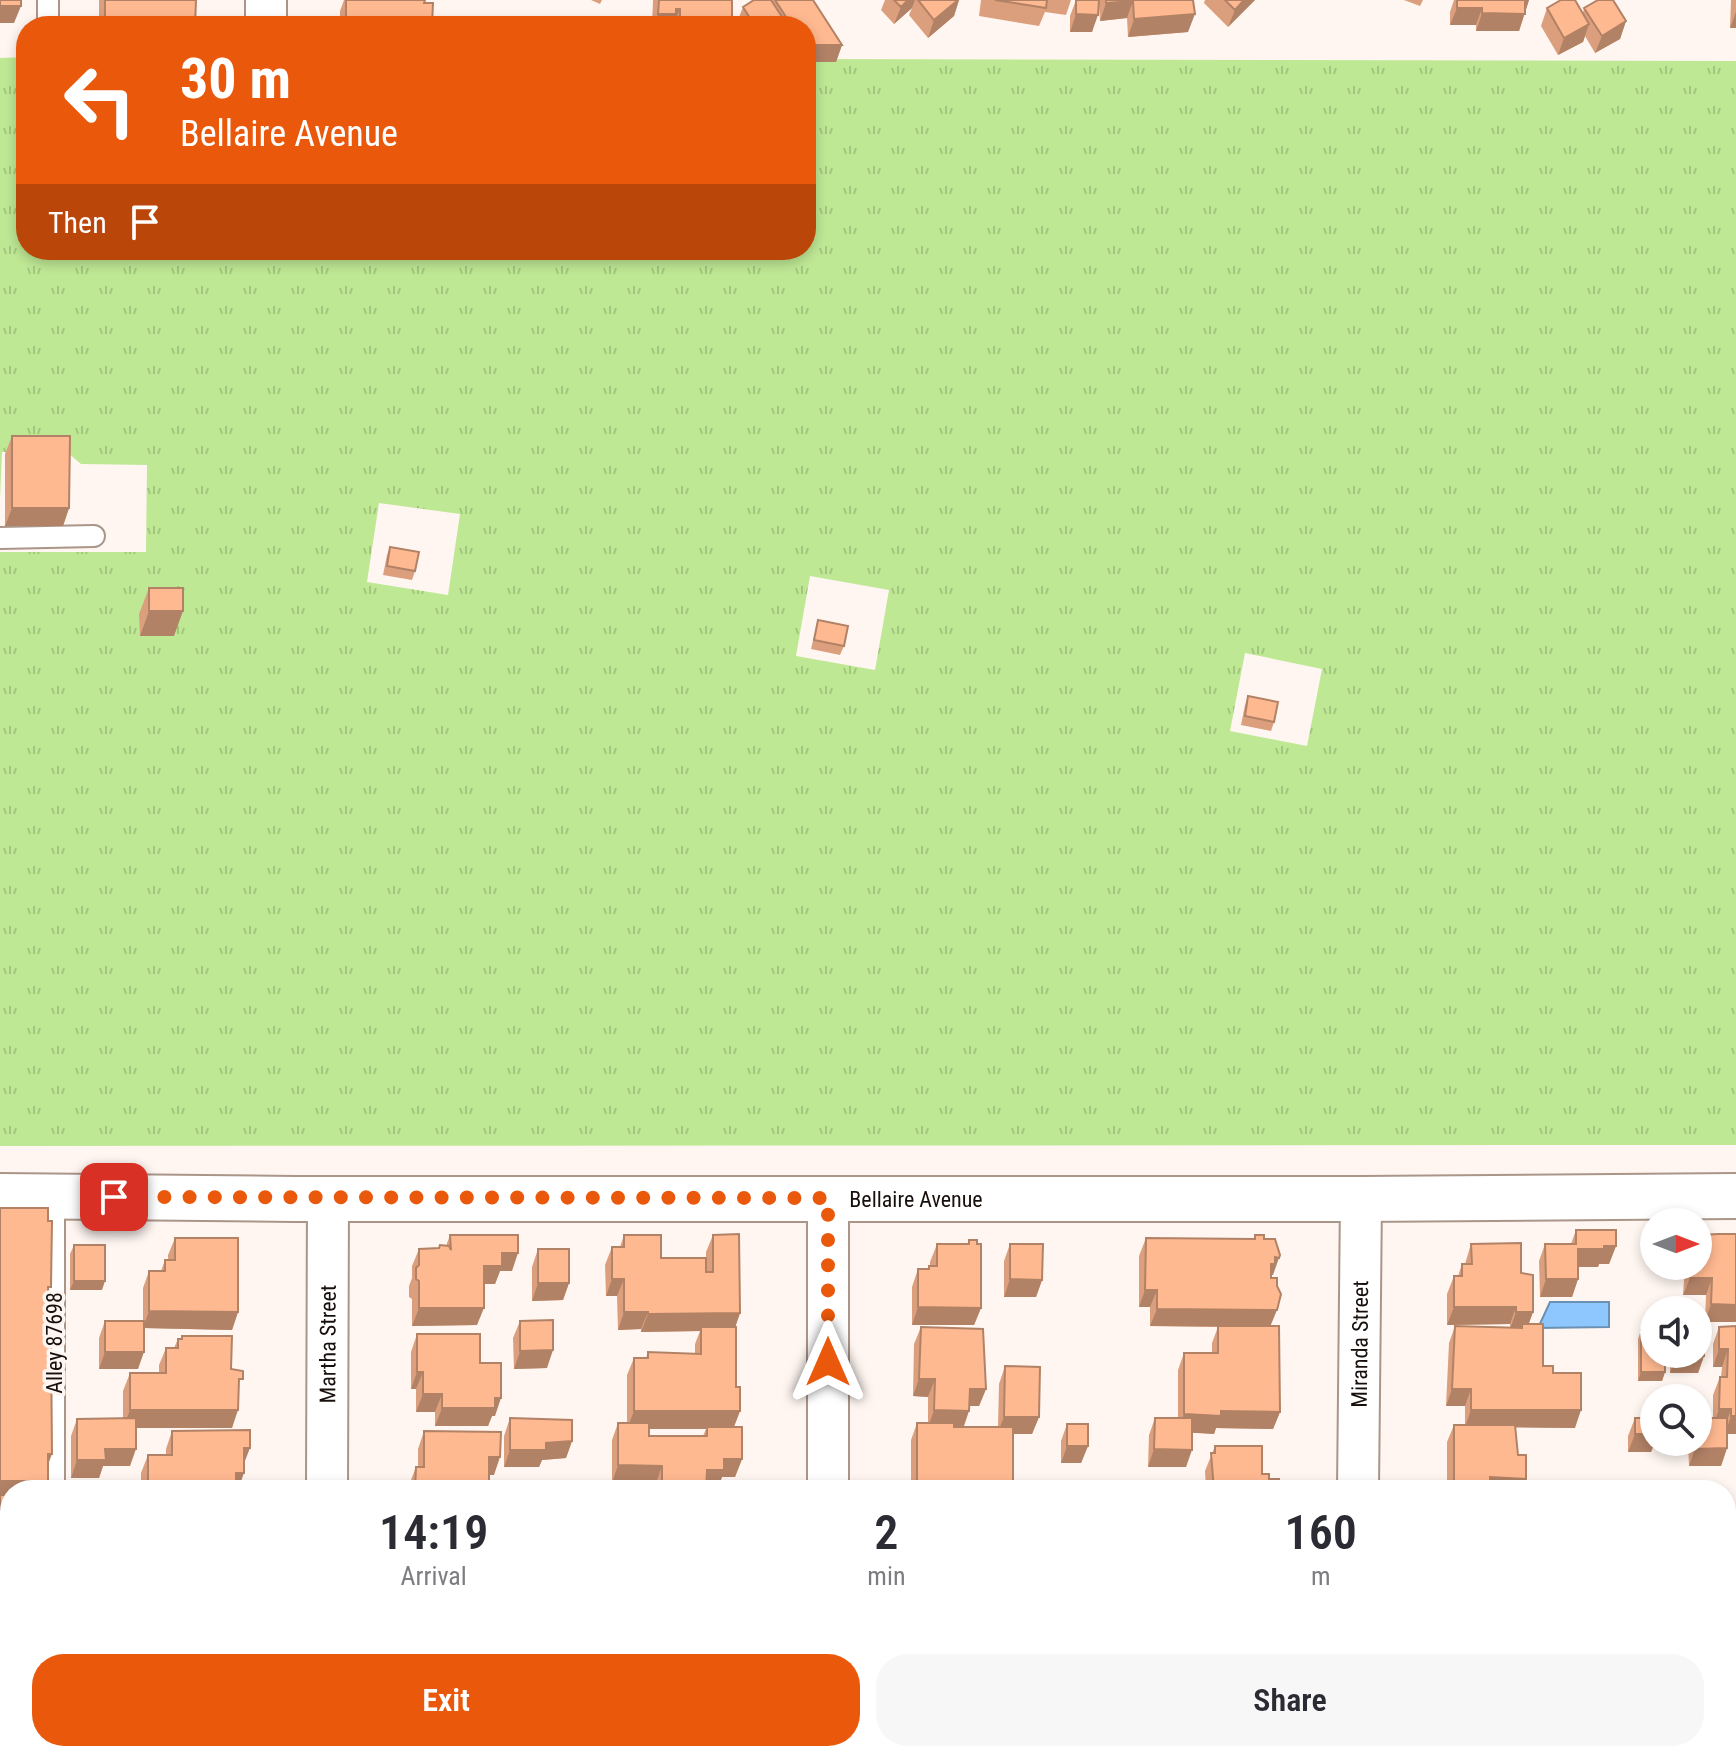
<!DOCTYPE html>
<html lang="en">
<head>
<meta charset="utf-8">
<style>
  :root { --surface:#fff; --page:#f7f7f7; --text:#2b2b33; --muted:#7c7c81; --accent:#ea580c }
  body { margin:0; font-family:"Roboto Condensed",sans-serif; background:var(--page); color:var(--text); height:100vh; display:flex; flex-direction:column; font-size:30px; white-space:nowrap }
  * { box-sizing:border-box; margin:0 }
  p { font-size:26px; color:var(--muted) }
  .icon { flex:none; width:44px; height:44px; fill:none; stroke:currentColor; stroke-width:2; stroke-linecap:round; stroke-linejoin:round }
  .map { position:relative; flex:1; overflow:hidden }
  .panel { position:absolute; left:0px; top:1480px; width:1736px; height:282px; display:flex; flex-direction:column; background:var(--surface); border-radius:32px 32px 0 0; box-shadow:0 4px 12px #0003 }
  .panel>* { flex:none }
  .hud { position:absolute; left:16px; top:16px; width:800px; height:244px; border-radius:32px; box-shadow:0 4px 12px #0003; background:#ea580c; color:#fff; overflow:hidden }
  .needle { width:52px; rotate:90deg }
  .fabs { position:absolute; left:1640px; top:1208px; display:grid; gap:16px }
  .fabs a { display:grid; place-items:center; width:72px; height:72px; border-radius:50%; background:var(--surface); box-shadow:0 4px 12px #0003; font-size:40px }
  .pin { position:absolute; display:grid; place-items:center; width:68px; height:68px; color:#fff; margin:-34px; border-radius:16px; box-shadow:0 4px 12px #0006 }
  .me { position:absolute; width:88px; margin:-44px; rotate:0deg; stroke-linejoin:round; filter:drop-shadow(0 0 6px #0008) }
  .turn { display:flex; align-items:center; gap:28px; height:168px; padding:0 32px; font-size:36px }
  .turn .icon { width:104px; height:104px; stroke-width:2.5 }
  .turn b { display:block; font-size:56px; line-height:68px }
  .then { display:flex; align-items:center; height:76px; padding:0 32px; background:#0003; gap:16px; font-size:30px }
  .eta { display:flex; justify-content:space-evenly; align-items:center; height:136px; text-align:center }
  .eta b { font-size:48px; font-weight:600; line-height:56px }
  .action { display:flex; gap:16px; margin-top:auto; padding:16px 32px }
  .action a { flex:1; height:92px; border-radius:32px; background:var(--accent); color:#fff; font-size:32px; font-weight:600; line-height:92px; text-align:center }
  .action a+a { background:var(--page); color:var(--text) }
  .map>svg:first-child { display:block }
  .grass { fill:url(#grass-tufts); fill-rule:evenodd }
  .water { fill:#8ec7fd; stroke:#6a90b4; stroke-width:2 }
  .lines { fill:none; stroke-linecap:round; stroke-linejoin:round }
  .service-casing { stroke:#aa9589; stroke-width:24 }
  .minor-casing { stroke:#aa9589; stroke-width:44 }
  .tertiary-casing { stroke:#aa9589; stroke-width:48 }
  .service { stroke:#fff; stroke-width:20 }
  .minor { stroke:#fff; stroke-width:40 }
  .tertiary { stroke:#fff; stroke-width:44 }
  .wall { fill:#db9f7d; fill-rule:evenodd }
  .shaded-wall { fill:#b28266 }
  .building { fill:#ffb991; stroke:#b28266; stroke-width:2 }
  .route { stroke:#ea580c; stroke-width:14; stroke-dasharray:0 25.2 }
  .labels { text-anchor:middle; stroke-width:7; stroke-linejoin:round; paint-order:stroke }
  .street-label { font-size:22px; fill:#170f0b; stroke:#fff6f1 }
</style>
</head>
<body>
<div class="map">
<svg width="1736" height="1761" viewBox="0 0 1736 1761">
  <defs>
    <pattern id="grass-tufts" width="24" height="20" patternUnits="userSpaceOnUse" patternTransform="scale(2)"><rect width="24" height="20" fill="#bee894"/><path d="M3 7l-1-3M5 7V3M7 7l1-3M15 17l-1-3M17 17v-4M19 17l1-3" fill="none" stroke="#a3c67e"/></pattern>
  </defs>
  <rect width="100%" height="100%" fill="#fff6f1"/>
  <!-- grass -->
  <path class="grass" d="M26,57V250H806V59L1736,61V1145L0,1146V552H146L147,465L81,464L68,453L2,452L0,499V58ZM379,503L460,514L448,595L367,582ZM810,576L889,590L875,670L796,656ZM1245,653L1322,669L1307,746L1230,731Z"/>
  <!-- water -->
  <path class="water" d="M1550,1302H1609V1327L1538,1328Z"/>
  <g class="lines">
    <!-- service casing -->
    <g class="service-casing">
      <path id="service" d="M48,26V0
        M0,538L94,536
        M54,1490V1196
        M54,1752V1761"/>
    </g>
    <!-- minor casing -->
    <g class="minor-casing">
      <g id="minor">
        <path d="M266,0V26"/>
        <path d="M828,1198V1490"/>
        <path id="s1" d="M327,1490L328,1199"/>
        <path id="s2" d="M1358,1490L1361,1199"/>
        <path d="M828,1752V1761"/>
        <path d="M326,1761V1752"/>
        <path d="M1357,1761V1752"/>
      </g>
    </g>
    <!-- tertiary casing -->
    <g class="tertiary-casing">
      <g id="tertiary">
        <path id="s3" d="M0,1196L294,1199H1361L1736,1196"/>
      </g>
    </g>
    <!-- service -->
    <use href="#service" class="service"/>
    <!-- minor -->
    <use href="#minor" class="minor"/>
    <!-- tertiary -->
    <use href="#tertiary" class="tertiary"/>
  </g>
  <!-- wall -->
  <path class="wall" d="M99,0H196L195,26H99Z
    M344,0H425L424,3L432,26H340V11Z
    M591,0H602L600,4Z
    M653,0H732V22L730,26H652Z
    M754,0H813L842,45L836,62H806V26H737L736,25L743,7Z
    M885,0H959L954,16L928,38L909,15L912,8L894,24L881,10Z
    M981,0H1071L1066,15L1045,12L1039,26L979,16Z
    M1076,0H1193L1188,32L1128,37L1127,18L1100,21L1099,5L1092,32H1070V16Z
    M1205,0H1255L1228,27L1204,3Z
    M1404,0H1423L1420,6Z
    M1454,0H1529L1519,31H1476V25H1450V12Z
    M1731,0H1736V28H1730Z
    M1547,8L1583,13L1584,8L1626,21L1620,39L1595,53L1585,36L1583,42L1558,55L1541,26Z
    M12,436L69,508L63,526H5V454Z
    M390,547L415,571L412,580L383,575L387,555Z
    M149,588L174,636H140L139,614Z
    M818,620L844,646L840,655L811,649Z
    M1248,696L1274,722L1271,731L1241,725L1245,705Z
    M1576,1230L1616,1246L1609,1264H1599L1598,1267H1578V1279L1572,1297H1540L1539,1261L1545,1244H1571Z
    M450,1235L512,1271H500L495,1284H484L477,1325L412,1326V1299L409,1297V1286L412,1278V1266L419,1249L439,1248L446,1246Z
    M624,1235L661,1258L706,1272V1252L713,1235L740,1313L735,1327L736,1387L740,1411L734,1427L742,1459L735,1477H722L718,1488H706V1490H655L656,1483H612V1440L618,1423H627V1375L634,1358H646L648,1352L695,1354V1344L700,1331L641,1332V1329L618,1330L617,1296H606L605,1265L612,1247H620ZM649,1429H706L703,1436H649Z
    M1255,1235L1273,1275H1271V1326L1280,1412L1273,1429L1216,1428L1214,1434L1192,1432L1186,1467H1148L1149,1435L1155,1418H1178V1370L1184,1353H1212V1343L1218,1327L1150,1326V1307H1139V1256L1146,1238L1254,1239Z
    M1698,1235L1736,1322H1705L1706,1295H1683L1685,1266H1698Z
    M175,1238L238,1312L232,1330L144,1328L138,1369H99V1338L105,1321H143V1288L149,1271H161L165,1260H168V1255Z
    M969,1240L977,1244L981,1308L974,1325H912V1287L918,1269H928L929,1266H930V1262L937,1244H968Z
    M1010,1244L1042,1280L1036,1297H1004V1261Z
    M1471,1244L1521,1273L1533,1312L1528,1324L1543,1366L1553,1373L1575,1428L1515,1427L1522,1490H1447V1442L1454,1425H1465V1406H1446L1449,1343L1455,1326L1510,1327V1324L1447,1325V1294L1454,1276H1458L1462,1264H1465Z
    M74,1245L102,1290H70V1254Z
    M538,1249L569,1283L563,1300L532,1301V1267Z
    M520,1321L547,1368L514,1369L513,1338Z
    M1736,1326V1434H1727V1448L1721,1466H1689L1688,1442H1698L1713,1418V1395L1720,1377H1721L1722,1367H1713V1344L1719,1327Z
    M921,1327L986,1389L979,1406H969L963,1427H998L999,1384L1005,1366L1039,1417L1032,1434H1013V1490H911V1440L917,1423H928V1397L913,1396L914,1344Z
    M1641,1330L1665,1372L1662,1381H1638V1339Z
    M417,1334L480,1363L495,1416H492L488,1426H435V1412H416V1389H411V1352Z
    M178,1339L231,1369L239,1390L232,1428H136L130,1466H103L99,1478H71V1436L77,1419L123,1418V1391L130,1373H159V1365L166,1348H174Z
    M1670,1354H1698L1704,1356L1698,1373H1670Z
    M510,1418L572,1441L566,1458L542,1460L539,1467H504V1436Z
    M1635,1418L1655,1442L1651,1452H1628V1436Z
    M1067,1424L1088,1446L1081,1463H1061V1441Z
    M172,1431L244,1463L239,1490H129L132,1481H141V1473L148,1455H166V1449Z
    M424,1431L494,1475H489V1490H409V1485L416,1467H418V1449Z
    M1215,1446L1262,1474L1279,1490H1206L1205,1471Z
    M103,1752H140L136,1761H102Z
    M176,1752H231V1760L240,1761H176Z
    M409,1752H502V1761H409Z
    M512,1752H555V1761H512Z
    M597,1752H744L741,1761H597Z
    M913,1752H992L996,1760L995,1761H913Z
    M1153,1752H1267V1760L1278,1761H1180V1760H1153Z
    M1448,1752H1531V1761H1448Z"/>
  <!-- shaded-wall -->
  <path class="shaded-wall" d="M908,0H915L912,8L894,24L901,7Z
    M958,0H959L954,16L928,38L934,20Z
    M1244,0H1255L1228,27L1235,10Z
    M1525,0H1529L1519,31H1476L1482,13Z
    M1133,1L1127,18L1100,21L1106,3Z
    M0,6H21L14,23H0Z
    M1457,8H1482L1476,25H1450Z
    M676,9H680L673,26H653L658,14Z
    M1736,12V28H1730Z
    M1076,14L1098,15L1092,32H1070Z
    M1195,14L1188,32L1128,37L1134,19Z
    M1626,21L1620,39L1595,53L1602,36Z
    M680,22H732L730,26H678Z
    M1589,24L1583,42L1558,55L1564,38Z
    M806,45H842L836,62H806Z
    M12,508H69L63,526H5Z
    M149,611H183L174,636H140Z
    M1604,1246H1616L1609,1264H1599L1598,1267H1571L1578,1249Z
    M502,1253H518L512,1271H500L495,1284H477L484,1266Z
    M1275,1257L1279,1258L1273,1275H1271L1265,1282Z
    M1690,1278H1712L1706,1295H1683Z
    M612,1279H624L617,1296H606Z
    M1010,1279L1042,1280L1036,1297H1004Z
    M1546,1279H1578L1572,1297H1540Z
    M74,1281H105L102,1290H70Z
    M538,1283H569L563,1300L532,1301Z
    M1145,1290H1157L1150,1307H1139Z
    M1711,1304L1736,1305V1322H1705Z
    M918,1307L981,1308L974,1325H912Z
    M1454,1307H1516L1510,1324L1447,1325Z
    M419,1308H484L477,1325L412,1326Z
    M1157,1309L1277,1310L1270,1327L1150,1326Z
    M149,1311L238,1312L232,1330L143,1328Z
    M624,1312H648L641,1329L618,1330Z
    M1516,1312H1533L1527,1329L1522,1324L1520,1329H1510Z
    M740,1313L734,1331L701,1327L700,1331L641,1332L648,1314Z
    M1719,1349H1728L1722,1367H1713Z
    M553,1350L547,1368L514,1369L520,1351Z
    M105,1352H144L138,1369H99Z
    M1676,1356H1704L1698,1373H1670Z
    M417,1372H423L416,1389H411Z
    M1641,1372H1665L1662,1381H1638Z
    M919,1379H935L928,1397L913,1396Z
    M970,1389H986L979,1406H963Z
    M1452,1389H1471L1465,1406H1446Z
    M423,1394H442L435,1412H416Z
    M495,1398H501L495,1416H492L488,1426H435L442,1408Z
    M1719,1409H1731L1725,1427H1713Z
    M130,1410H238L232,1428H123Z
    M934,1410L969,1411L963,1429L928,1428Z
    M1471,1410H1581L1575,1428L1465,1427Z
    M634,1411H740L733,1429H627Z
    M1221,1411L1280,1412L1273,1429L1216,1428L1214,1434L1178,1432L1184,1414Z
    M1731,1416H1736V1434H1725Z
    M1004,1417H1039L1032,1434H997Z
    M1635,1434H1654L1655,1442L1651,1452H1628Z
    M572,1441L566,1458L542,1460L539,1467H504L510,1450L546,1443Z
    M1067,1446H1088L1081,1463H1061Z
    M244,1448H250L243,1466Z
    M1727,1448L1721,1466H1689L1695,1449Z
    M105,1449H136L130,1466H103L99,1478H71L77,1460Z
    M1154,1449L1192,1450L1186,1467H1148Z
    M48,1454H52L42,1481H48L44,1490H10V1529H0V1481Z
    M489,1457H500L494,1475H483Z
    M724,1459H742L735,1477H722L718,1488H700L707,1470Z
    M618,1465L662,1466L656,1483H612Z
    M236,1473H244L238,1490H229Z
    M1490,1477L1526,1479L1522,1490H1485Z
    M1726,1570H1736V1588H1726Z
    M1726,1661H1736L1735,1679L1726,1678Z
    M1726,1701H1736V1718H1726Z
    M574,1752H584L583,1755H573Z
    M709,1752H744L741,1761H705Z
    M1156,1752H1183L1180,1760H1153Z
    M1672,1752H1726L1723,1759L1670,1758Z"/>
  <!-- building -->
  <path class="building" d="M0,0H21V6H0Z
    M105,0H196L195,26H105Z
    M346,0H425L424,3H433L432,26H346Z
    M659,0H732V22H680V9H676V14H658Z
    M754,0H771L788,26H755L743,7Z
    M775,0H813L842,45H806V26H792Z
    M894,0H908L901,7Z
    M918,0H958L934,20Z
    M995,0H1047L1046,8Z
    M1076,0H1099L1098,15L1076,14Z
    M1106,0H1193L1195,14L1134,19L1133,1L1106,3Z
    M1225,0H1244L1235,10Z
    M1457,0H1525V14L1482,13V8H1457Z
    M1561,0H1575L1589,24L1564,38L1547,8Z
    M1598,0H1613L1626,21L1602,36L1584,8Z
    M12,436H70L69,508H12Z
    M390,547L419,552L415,571L387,566Z
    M149,588H183V611H149Z
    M818,620L848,626L844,646L814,640Z
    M1248,696L1278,702L1274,722L1245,716Z
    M0,1208H48V1221H52L51,1287H48L50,1325H48V1341H51L52,1454H48V1481H0Z
    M1576,1230H1616V1246H1604V1249H1578V1279H1546L1545,1244H1576Z
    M739,1234L740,1313L648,1314V1312H624V1279H612V1247H624V1235H661V1258H706V1272H713V1235Z
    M1719,1234H1736V1305L1711,1304L1712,1278H1690V1266H1698V1235Z
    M450,1235H518V1253H502V1266H484V1308H419V1281L416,1279V1268L419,1265V1249L439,1248L440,1245L449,1246L451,1250Z
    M1255,1235H1264V1239H1275L1280,1255L1279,1258L1275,1257V1264H1271V1278H1277V1286L1281,1294L1277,1310L1157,1309V1290H1145L1146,1238L1255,1239Z
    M175,1238H238V1312L149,1311V1271H165V1260H175Z
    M969,1240H977V1244H981V1308L918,1307V1269H929V1266H937V1244H969Z
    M1521,1243V1273L1533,1275V1312H1516V1307H1454V1276H1462V1264H1472L1471,1244Z
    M1010,1244H1043L1042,1280L1010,1279Z
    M74,1245H105V1281H74Z
    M538,1249H569V1283H538Z
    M553,1320V1350L520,1351V1321Z
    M105,1321H144V1352H105Z
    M1522,1324H1543V1366H1553V1373H1581V1410H1471V1389H1452L1455,1326L1522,1328Z
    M1218,1326H1279L1280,1412L1221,1411V1416L1184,1414V1353H1218Z
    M1736,1326V1416H1731V1409H1719L1720,1377H1727L1728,1349H1719V1327Z
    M701,1327H736V1387H740V1411H634V1358H648V1352L701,1354Z
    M921,1327L983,1329L986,1389H970L969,1411L934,1410L935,1379H919Z
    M1641,1330H1654V1354H1665V1372H1641Z
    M417,1334H480V1363H501V1398H495V1408H442V1394H423V1372H417Z
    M182,1336H232L231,1369L243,1371V1379H239L238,1410H130V1373H166V1348H178V1339H182Z
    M1698,1336H1704V1356H1676V1354H1698Z
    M1005,1366L1040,1367L1039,1417H1004Z
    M136,1418V1449H105L106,1460H77V1419Z
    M510,1418L572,1420V1441L546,1443V1450H510Z
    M1155,1418H1192V1450L1154,1449Z
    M1635,1418H1654V1434H1635Z
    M1698,1418H1727V1448L1695,1449V1442H1698Z
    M618,1423H649V1436H707V1427H742V1459H724V1470H707L706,1490H662V1466L618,1465Z
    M917,1423H954V1427H1013V1490H917Z
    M1067,1424H1088V1446H1067Z
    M1454,1425H1515L1518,1455H1526V1479L1490,1477V1490H1454Z
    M250,1430V1448H244V1473H236V1484L240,1487L239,1490H132V1481H148V1455H172V1431Z
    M424,1431L501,1432L500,1457H489V1490H415L416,1467H424Z
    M1215,1446H1262V1474H1269V1479H1279V1490H1214L1211,1453H1215Z
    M1066,1486H1088V1490H1066Z
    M0,1495H10V1752H49L48,1761H0Z
    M1726,1515H1731V1547H1736V1570H1726Z
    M1726,1619H1736V1661H1726Z
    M1726,1681H1736V1701H1726Z
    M1726,1710H1730V1742L1726,1741Z
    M109,1752H136V1761H109Z
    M182,1752H231V1760L240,1761H182Z
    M415,1752H502V1761H415Z
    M518,1752H555V1761H518Z
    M606,1752H710V1761H606Z
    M919,1752H992L996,1753V1760H992V1761H919Z
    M1185,1752H1267V1760H1278V1761H1185Z
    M1454,1752H1531V1759H1528V1761H1454Z"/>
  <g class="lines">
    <!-- route -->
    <path class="route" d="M114,1197L828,1198V1362"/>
  </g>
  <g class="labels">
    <!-- street labels -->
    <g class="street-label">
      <text dy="8" stroke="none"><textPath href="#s3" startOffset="916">Bellaire Avenue</textPath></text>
      <text transform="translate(54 1343) rotate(-90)" y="8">Alley 87698</text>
      <text dy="8" stroke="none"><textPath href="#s1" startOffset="146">Martha Street</textPath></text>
      <text dy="8" stroke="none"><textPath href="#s2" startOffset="146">Miranda Street</textPath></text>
    </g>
  </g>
</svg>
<div class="fabs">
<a><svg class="needle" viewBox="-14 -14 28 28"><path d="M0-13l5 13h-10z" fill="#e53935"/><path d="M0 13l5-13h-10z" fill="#7c7c81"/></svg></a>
<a><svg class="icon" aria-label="sound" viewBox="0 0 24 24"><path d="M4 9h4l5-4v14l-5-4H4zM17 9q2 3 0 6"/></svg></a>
<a><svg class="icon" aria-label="search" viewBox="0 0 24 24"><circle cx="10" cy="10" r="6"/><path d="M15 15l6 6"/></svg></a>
</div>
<div class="pin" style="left:114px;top:1197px;background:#d93025"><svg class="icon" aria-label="arrive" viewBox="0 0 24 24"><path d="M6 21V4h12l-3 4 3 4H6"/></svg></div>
<svg class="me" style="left:828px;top:1362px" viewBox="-20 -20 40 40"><path d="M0-17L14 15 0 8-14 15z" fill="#ea580c" stroke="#fff" stroke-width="4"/></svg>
<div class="hud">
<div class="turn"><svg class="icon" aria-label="left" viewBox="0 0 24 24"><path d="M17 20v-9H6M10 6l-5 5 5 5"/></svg><div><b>30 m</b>Bellaire Avenue</div></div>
<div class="then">Then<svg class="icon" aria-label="arrive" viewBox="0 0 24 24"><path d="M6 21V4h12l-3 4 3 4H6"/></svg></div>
</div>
<section class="panel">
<div class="eta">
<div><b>14:19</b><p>Arrival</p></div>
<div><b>2</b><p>min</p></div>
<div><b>160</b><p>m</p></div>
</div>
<div class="action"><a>Exit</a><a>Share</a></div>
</section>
</div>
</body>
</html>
